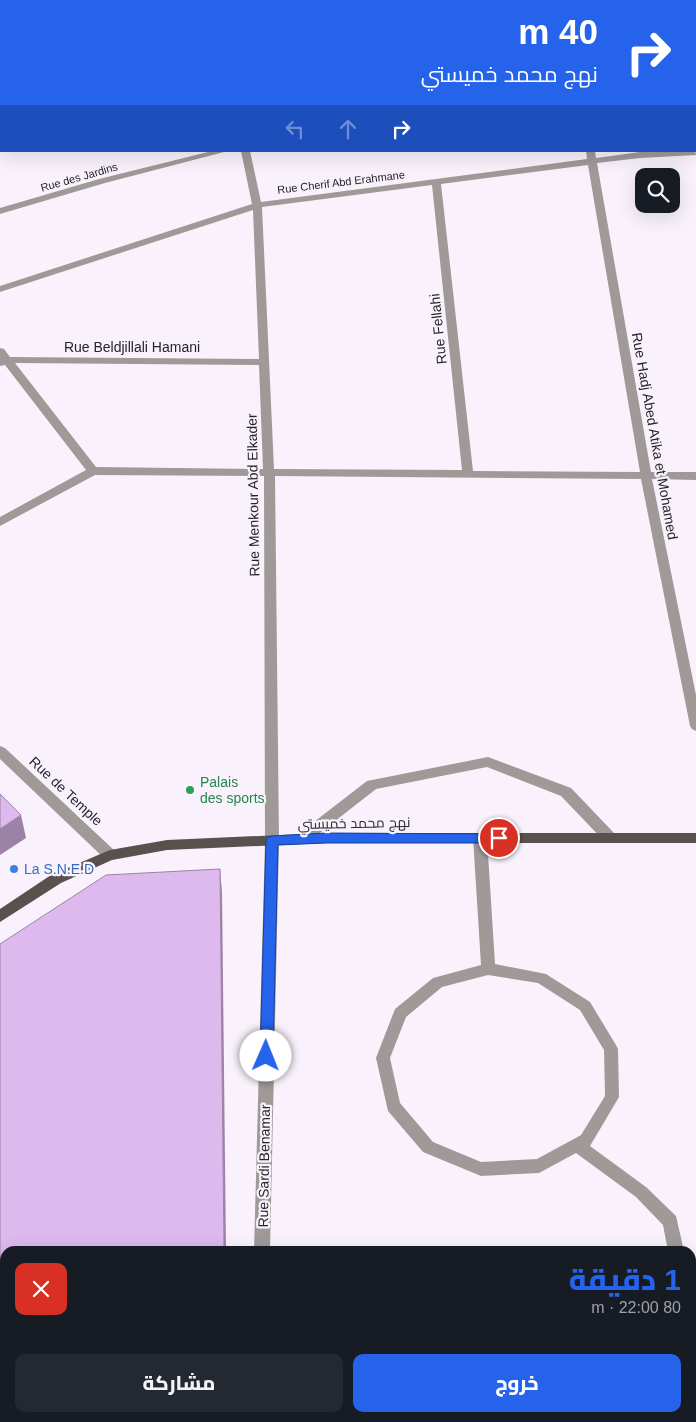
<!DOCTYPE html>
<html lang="ar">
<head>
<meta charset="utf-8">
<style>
  :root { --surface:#171b24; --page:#242831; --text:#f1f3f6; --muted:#9ea1a6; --accent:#2563eb }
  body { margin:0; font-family:Arial,Cairo,sans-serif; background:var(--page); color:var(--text); direction:rtl; height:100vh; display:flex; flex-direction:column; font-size:19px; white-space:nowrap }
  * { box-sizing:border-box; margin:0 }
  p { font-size:16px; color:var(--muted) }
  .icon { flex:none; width:28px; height:28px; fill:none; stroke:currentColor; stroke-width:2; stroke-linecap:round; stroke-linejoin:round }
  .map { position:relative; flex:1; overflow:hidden; direction:ltr }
  .side { position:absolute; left:0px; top:1246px; width:696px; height:176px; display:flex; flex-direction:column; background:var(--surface); border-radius:15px 15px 0 0; box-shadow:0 5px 20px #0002; direction:rtl }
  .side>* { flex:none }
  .hud { position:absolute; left:0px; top:0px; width:696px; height:152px; box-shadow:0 5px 20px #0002; direction:rtl; background:#2563eb; color:#fff; overflow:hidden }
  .buttons { position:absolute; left:635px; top:168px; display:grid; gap:10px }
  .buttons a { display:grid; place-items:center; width:45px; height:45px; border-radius:10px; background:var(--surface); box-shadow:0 5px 20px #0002; font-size:25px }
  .pin { position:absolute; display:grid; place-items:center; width:42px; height:42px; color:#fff; margin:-21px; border:2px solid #fff; border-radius:50%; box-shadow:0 1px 5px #0007 }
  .me { position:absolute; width:55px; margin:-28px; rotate:1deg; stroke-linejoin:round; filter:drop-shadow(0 0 4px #0008) }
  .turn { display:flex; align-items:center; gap:18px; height:105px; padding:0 15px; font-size:22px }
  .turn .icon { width:65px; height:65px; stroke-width:2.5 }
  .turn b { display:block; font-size:35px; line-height:42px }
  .lanes { display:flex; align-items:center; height:48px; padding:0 15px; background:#0003; justify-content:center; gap:25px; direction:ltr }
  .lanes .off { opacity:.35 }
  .round { display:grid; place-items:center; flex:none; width:52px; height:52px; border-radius:10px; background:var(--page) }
  .headline { display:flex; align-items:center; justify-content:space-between; height:85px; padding:0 15px }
  h1 { font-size:30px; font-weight:800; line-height:38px; color:var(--accent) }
  .cta { display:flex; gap:10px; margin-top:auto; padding:10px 15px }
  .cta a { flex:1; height:58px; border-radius:10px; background:var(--accent); color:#fff; font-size:20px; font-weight:800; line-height:58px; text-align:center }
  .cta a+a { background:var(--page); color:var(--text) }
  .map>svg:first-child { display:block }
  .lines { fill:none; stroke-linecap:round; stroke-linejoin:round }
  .service { fill:#9f9a98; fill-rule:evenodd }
  .minor { fill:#9f9a98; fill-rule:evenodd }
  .primary { fill:#5a514e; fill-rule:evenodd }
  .shaded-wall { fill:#9b82a6 }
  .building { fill:#ddb9ed; stroke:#9b82a6 }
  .route { fill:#2563eb; stroke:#184099 }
  .leisure-dot { fill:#2e9e5b; stroke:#f9f2fc; stroke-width:2 }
  .shop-dot { fill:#3f7fe0; stroke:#f9f2fc; stroke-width:2 }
  .labels { text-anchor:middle; stroke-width:4.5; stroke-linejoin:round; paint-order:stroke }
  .far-street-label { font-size:11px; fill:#272529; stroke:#f9f2fc }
  .street-label { font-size:14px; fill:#272529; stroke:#f9f2fc }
  .leisure-label { font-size:14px; fill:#27864d; stroke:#f9f2fc; text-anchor:start }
  .shop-label { font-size:14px; fill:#366cbe; stroke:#f9f2fc; text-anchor:start }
</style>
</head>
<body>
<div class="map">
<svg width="696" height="1422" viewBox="0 0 696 1422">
  <rect width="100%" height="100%" fill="#f9f2fc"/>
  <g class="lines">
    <!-- service -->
    <path class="service" d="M488,757L571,788L615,834L617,838L615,842L610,843L605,842L561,796L487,767L376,789L307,843L302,844L297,843L295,839L297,835L367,781Z
      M480,833L485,834L487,838L495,964L546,974L590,1002L616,1045L618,1049L619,1097L590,1146L646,1187L676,1216L684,1251H668L663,1225L636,1197L576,1153L539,1173L481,1176L423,1152L388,1111L376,1058L395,1009L433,978L481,965L473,838L475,834ZM488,975L538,983L580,1010L604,1050L605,1096L581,1135L537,1159L481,1162L433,1142L400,1103L390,1058L406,1017L442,987Z
      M691,1328L696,1330V1369L691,1367Z"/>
    <!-- minor -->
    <path class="minor" d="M178,0H186V1H178Z
      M412,0H420L421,1H413Z
      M645,0H653L654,1H646Z
      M0,20H1V24H0Z
      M695,41L696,42V48L695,47Z
      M695,86H696V92H695Z
      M695,149L696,155L640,158L597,163L651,472H696V480L652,479L696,695V731L692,729L690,726L641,479L275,476L279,840L270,1251H254L265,840L264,476L95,475L0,526V517L86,470L5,365L0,366V348L4,349L10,357L259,359L253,210L0,292V286L252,204L241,151H250L261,202L587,159L586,151H595L596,158L640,152L695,151ZM588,165L640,472L473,471L441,184ZM432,185L462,470L274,469L262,207ZM15,363L259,365L263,469L96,467Z
      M212,151H228L105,183L0,214V208L99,179Z
      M0,746L5,748L115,851L117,855L115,859L110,860L105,859L0,759Z
      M250,1418H266L265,1422H249Z"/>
    <!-- primary -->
    <path class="primary" d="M326,833H696V843H326L167,850L112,860L61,883L0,922V909L51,875L110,850L167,840Z"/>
  </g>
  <!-- shaded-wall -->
  <path class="shaded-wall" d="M21,815L26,838L0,855V829Z
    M220,869L222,891L226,1251H224Z
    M11,1418H40L34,1422H5Z"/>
  <!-- building -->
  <path class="building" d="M0,794L21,815L0,829Z
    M220,869L224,1251H5V1418H11L5,1422H0V944L106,875Z"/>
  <!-- route -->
  <path class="route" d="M326,833L499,834L503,835L505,838L503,842L499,843H326L278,845L273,1056L271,1060L266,1061L262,1060L260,1056L266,840L268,837L272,836Z"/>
  <!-- markers -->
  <circle class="leisure-dot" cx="190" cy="790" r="5"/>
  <circle class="shop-dot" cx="14" cy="869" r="5"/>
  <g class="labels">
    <!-- far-street labels -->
    <g class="far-street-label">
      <text transform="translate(79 177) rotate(-16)" y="4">Rue des Jardins</text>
      <text transform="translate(341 182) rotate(-7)" y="4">Rue Cherif Abd Erahmane</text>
    </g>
    <!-- street labels -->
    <g class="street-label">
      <text transform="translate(438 329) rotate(-96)" y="5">Rue Fellahi</text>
      <text x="132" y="352">Rue Beldjillali Hamani</text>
      <text transform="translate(655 436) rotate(80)" y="5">Rue Hadj Abed Atika et Mohamed</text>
      <text transform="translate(253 495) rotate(-91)" y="5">Rue Menkour Abd Elkader</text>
      <text transform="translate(66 791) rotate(43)" y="5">Rue de Temple</text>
      <text transform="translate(354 823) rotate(-1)" y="5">نهج محمد خميستي</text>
      <text transform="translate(264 1166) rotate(-89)" y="5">Rue Sardi Benamar</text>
    </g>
    <!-- leisure labels -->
    <g class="leisure-label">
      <text x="200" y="787">Palais<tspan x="200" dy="16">des sports</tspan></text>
    </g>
    <!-- shop labels -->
    <g class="shop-label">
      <text x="24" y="874">La S.N.E.D</text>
    </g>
  </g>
</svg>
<div class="buttons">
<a><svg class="icon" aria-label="search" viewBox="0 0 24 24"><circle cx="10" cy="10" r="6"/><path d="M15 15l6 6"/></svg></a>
</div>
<div class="pin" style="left:499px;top:838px;background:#d93025"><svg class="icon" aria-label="arrive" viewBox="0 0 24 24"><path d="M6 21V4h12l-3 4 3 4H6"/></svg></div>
<svg class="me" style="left:266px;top:1056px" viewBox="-20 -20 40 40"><circle r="19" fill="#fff"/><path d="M0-13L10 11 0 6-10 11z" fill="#2563eb"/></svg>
<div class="hud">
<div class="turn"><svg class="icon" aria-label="right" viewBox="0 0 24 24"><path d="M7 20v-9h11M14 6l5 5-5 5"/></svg><div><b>40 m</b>نهج محمد خميستي</div></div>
<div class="lanes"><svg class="icon off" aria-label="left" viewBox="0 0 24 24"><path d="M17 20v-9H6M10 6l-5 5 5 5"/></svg><svg class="icon off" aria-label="ahead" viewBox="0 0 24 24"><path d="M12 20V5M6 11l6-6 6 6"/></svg><svg class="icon" aria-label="right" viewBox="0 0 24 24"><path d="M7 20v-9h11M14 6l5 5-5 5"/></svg></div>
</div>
<section class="side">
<div class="headline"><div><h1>1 دقيقة</h1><p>80 m · 22:00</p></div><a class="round" style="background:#d93025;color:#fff"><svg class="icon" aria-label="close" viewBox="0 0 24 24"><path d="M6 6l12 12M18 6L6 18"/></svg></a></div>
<div class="cta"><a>خروج</a><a>مشاركة</a></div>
</section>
</div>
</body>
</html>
